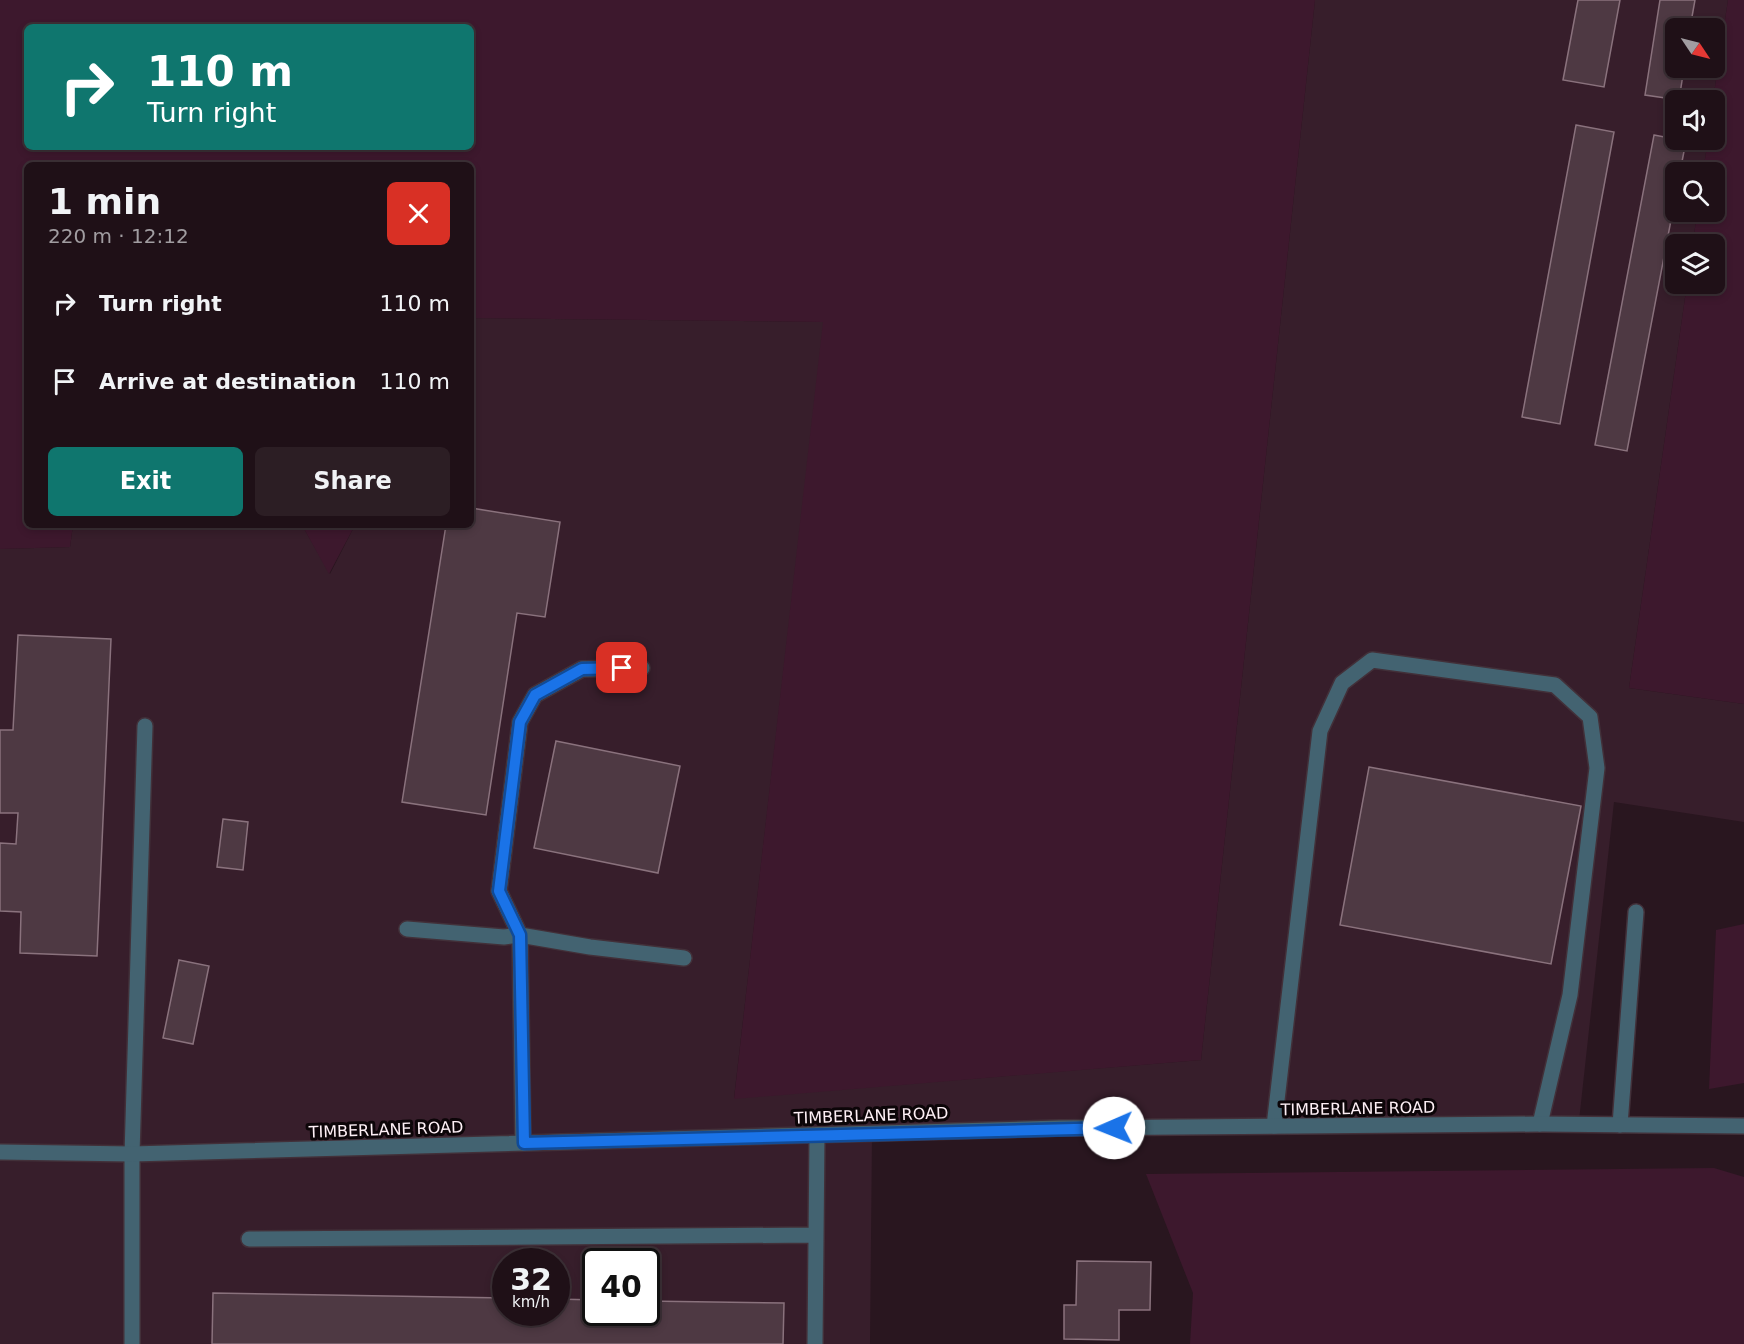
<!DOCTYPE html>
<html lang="en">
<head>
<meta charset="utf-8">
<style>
  :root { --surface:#1f1017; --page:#2c1e24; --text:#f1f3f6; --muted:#a19da1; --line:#3c3036; --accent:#0f766e }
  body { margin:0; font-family:"DejaVu Sans",sans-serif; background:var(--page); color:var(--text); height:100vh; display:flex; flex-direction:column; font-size:22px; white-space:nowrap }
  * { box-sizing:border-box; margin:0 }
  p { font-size:20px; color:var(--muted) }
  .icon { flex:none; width:33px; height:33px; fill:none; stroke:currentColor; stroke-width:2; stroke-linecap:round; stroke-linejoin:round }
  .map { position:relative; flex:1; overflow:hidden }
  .drawer { position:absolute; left:24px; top:162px; width:450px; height:366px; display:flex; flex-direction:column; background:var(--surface); border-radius:9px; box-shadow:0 3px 9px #0003,0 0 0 2px var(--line) }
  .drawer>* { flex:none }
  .hud { position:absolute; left:24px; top:24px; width:450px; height:126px; border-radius:9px; box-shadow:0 3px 9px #0003,0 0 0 2px var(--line); background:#0f766e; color:#fff; overflow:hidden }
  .needle { width:39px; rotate:125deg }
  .fabs { position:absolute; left:1665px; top:18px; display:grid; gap:12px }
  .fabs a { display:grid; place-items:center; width:60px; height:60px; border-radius:9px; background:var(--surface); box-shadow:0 3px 9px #0003,0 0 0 2px var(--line); font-size:30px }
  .speed { position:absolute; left:492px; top:1248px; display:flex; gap:12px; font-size:30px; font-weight:700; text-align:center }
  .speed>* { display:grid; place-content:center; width:78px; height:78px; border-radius:50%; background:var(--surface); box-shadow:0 3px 9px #0003,0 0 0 2px var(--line); line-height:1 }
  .speed small { font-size:15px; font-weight:400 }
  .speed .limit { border:3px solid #111; border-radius:9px; background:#fff; color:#111 }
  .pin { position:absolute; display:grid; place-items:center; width:51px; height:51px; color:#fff; margin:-26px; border-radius:12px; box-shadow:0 3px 9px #0006 }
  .me { position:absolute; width:66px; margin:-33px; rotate:269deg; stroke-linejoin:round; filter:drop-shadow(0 0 4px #0008) }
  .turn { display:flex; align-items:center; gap:21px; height:126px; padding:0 24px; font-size:27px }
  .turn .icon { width:78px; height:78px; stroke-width:2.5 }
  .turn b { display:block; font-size:42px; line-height:51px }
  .round { display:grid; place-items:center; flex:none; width:63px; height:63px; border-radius:9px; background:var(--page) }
  .summary { display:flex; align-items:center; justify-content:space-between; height:102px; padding:0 24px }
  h1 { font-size:36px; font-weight:600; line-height:45px }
  .primary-button { display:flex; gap:12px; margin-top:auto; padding:12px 24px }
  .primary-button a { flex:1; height:69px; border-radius:9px; background:var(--accent); color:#fff; font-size:24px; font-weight:600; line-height:69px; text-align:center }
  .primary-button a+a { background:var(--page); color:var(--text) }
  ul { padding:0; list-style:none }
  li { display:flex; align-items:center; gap:18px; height:78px; padding:0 24px }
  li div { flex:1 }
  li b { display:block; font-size:22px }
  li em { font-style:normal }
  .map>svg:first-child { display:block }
  .built { fill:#371e2b; fill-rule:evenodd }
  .green { fill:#3d182d; fill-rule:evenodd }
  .building { fill:#4e3943; stroke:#8a727d; stroke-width:1.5 }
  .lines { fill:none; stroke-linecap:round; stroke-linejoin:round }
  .service-casing { stroke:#423039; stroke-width:18 }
  .minor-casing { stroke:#423039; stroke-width:18 }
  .tertiary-casing { stroke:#423039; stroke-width:18 }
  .service { stroke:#436371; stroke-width:15 }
  .minor { stroke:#436371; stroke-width:15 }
  .tertiary { stroke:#436371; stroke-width:15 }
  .route-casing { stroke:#114b97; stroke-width:15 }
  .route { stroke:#1a73e8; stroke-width:10 }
  .labels { text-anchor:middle; stroke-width:6; stroke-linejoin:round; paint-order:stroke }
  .street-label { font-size:16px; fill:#fdeff5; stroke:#0c0508 }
</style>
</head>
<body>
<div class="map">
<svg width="1744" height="1344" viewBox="0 0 1744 1344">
  <rect width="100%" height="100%" fill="#29161f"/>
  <!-- built -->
  <path class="built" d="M1315,0H1728L1713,100H1676V140H1708L1703,172H1676V212H1697L1693,244H1676V284H1687L1629,688L1744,704V822L1614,802L1578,1130L872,1135L870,1344H0V549L70,547L73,525H302L330,574L355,525H471V318L824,322L734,1098L1201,1060ZM1676,28H1714V68H1676ZM506,1262H556V1312H506ZM596,1262H646V1312H596Z"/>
  <!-- green -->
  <path class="green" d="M0,0H1315L1201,1060L734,1099L823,322L471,318V165H27V525H73L70,547L0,549ZM27,27H471V147H27Z
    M1728,0H1744V704L1629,688L1687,284H1714V244H1693L1697,212H1714V172H1703L1708,140H1714L1713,100Z
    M302,525H355L329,574Z
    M1744,924V1083L1709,1089L1716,930Z
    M1714,1168L1744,1177V1344H1190L1193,1293L1146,1174Z"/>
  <!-- building -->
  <path class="building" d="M1578,0H1620L1604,87L1563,80Z
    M1660,0H1695L1690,28H1676V68H1684L1679,100L1645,95Z
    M1576,125L1614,132L1560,424L1522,417Z
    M1654,135L1686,141L1680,172H1676V194L1627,451L1595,445Z
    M471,508L560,522L545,617L517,613L486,815L402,802L446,525H471Z
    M18,635L111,639L97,956L20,953L21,912L0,911V843L16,844L18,813H0V730H13Z
    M556,741L680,766L658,873L534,848Z
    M1369,767L1581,806L1551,964L1340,925Z
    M223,819L248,822L243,870L217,867Z
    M179,960L209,966L193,1044L163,1038Z
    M1077,1261L1151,1262L1150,1310H1119V1340L1064,1339V1305H1076Z
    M213,1293L506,1298V1312H556V1299L596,1300V1312H646V1301L784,1303L783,1344H212Z"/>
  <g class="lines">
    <!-- service casing -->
    <g class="service-casing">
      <path id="service" d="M407,929L504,937L520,935L590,947L684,958
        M1620,1125L1636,912
        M1274,1126L1320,731L1342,683L1372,660L1555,685L1590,717L1597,768L1570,995L1540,1124
        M523,1143L520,935L499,891L520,722L535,695L582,669L642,668
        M132,1154L145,726
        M249,1239L816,1235
        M815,1344L817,1135"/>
    </g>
    <!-- minor casing -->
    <g class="minor-casing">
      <path id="minor" d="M132,1154V1344"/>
    </g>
    <!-- tertiary casing -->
    <g class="tertiary-casing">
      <path id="tertiary" d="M0,1152L132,1154L1059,1128L1540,1124L1744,1126"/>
    </g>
    <!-- service -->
    <use href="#service" class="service"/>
    <!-- minor -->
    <use href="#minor" class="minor"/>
    <!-- tertiary -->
    <use href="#tertiary" class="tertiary"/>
  </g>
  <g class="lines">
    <!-- route casing -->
    <g class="route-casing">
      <path id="route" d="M622,668L582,669L535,695L520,722L499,891L520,935L524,1143L1114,1128"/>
    </g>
    <!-- route -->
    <use href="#route" class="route"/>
  </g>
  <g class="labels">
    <!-- street labels -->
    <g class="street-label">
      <text transform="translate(1358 1108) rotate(-1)" y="6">TIMBERLANE ROAD</text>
      <text transform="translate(871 1115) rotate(-2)" y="6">TIMBERLANE ROAD</text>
      <text transform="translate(386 1129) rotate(-2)" y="6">TIMBERLANE ROAD</text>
    </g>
  </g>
</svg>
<div class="fabs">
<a><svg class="needle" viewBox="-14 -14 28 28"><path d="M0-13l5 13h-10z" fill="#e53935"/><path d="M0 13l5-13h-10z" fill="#a19da1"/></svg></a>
<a><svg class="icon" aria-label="sound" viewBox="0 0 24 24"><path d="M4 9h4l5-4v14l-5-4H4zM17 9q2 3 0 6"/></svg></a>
<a><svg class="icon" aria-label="search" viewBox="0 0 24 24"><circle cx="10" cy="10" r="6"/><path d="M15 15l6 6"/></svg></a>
<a><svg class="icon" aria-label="layers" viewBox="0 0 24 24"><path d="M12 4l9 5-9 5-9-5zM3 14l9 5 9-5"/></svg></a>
</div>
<div class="speed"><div>32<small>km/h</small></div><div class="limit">40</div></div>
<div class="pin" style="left:622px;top:668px;background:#d93025"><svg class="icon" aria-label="arrive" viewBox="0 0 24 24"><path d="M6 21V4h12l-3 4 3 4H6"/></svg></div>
<svg class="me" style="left:1114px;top:1128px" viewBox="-20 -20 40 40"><circle r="19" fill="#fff"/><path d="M0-13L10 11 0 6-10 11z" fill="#1a73e8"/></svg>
<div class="hud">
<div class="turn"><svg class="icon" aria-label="right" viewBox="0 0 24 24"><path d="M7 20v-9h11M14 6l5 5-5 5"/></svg><div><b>110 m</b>Turn right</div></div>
</div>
<section class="drawer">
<div class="summary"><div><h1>1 min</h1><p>220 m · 12:12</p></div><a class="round" style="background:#d93025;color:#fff"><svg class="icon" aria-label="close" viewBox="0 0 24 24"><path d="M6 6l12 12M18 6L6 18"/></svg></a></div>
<ul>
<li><svg class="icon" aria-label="right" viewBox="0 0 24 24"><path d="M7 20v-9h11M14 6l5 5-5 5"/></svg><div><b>Turn right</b></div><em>110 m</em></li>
<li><svg class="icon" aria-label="arrive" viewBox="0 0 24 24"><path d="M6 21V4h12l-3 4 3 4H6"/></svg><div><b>Arrive at destination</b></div><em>110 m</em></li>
</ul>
<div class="primary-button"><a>Exit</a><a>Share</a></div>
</section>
</div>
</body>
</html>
